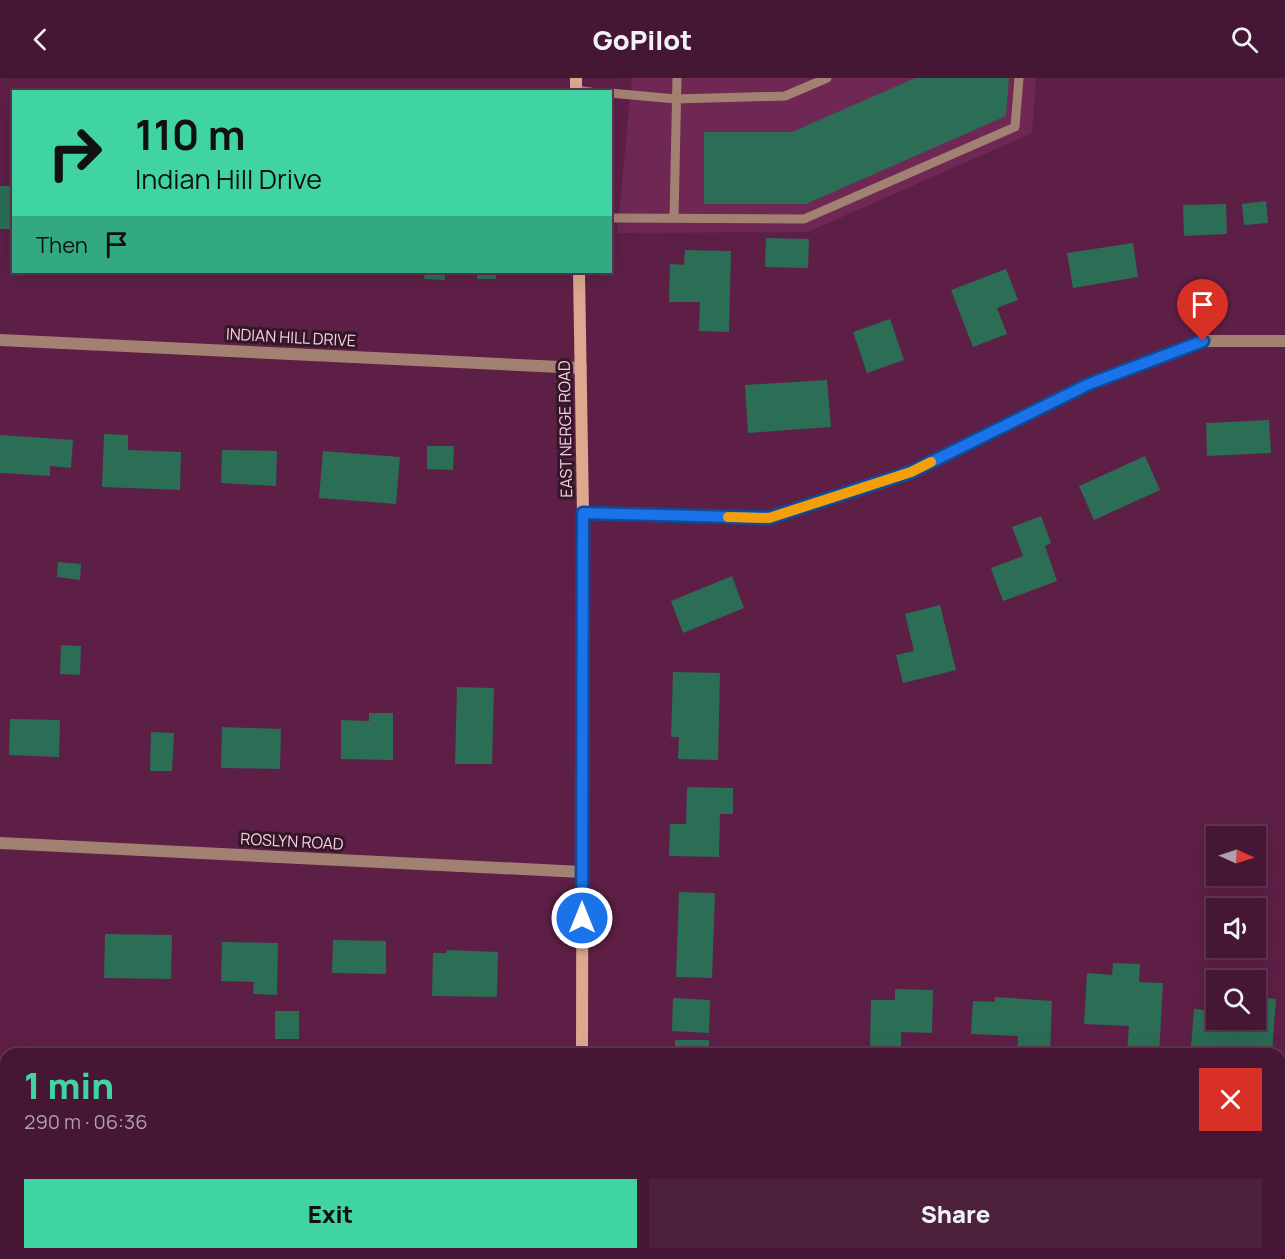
<!DOCTYPE html>
<html lang="en">
<head>
<meta charset="utf-8">
<style>
  :root { --surface:#461734; --page:#4d203c; --text:#f1f3f6; --muted:#b09fac; --line:#5e364f; --accent:#3fd4a2 }
  body { margin:0; font-family:Manrope,sans-serif; background:var(--page); color:var(--text); height:100vh; display:flex; flex-direction:column; font-size:22px; white-space:nowrap }
  * { box-sizing:border-box; margin:0 }
  p { font-size:20px; color:var(--muted) }
  .icon { flex:none; width:33px; height:33px; fill:none; stroke:currentColor; stroke-width:2; stroke-linecap:round; stroke-linejoin:round }
  .map { position:relative; flex:1; overflow:hidden }
  .sheet { position:absolute; left:0px; top:970px; width:1286px; height:212px; display:flex; flex-direction:column; background:var(--surface); border-radius:18px 18px 0 0; box-shadow:0 6px 24px #0002,0 0 0 2px var(--line) }
  .sheet>* { flex:none }
  .guide { position:absolute; left:12px; top:12px; width:600px; height:183px; border-radius:0px; box-shadow:0 6px 24px #0002,0 0 0 2px var(--line); background:#3fd4a2; color:#111; overflow:hidden }
  .needle { width:39px; rotate:93deg }
  .tools { position:absolute; left:1206px; top:748px; display:grid; gap:12px }
  .tools a { display:grid; place-items:center; width:60px; height:60px; border-radius:0px; background:var(--surface); box-shadow:0 6px 24px #0002,0 0 0 2px var(--line); font-size:30px }
  .pin { position:absolute; display:grid; place-items:center; width:51px; height:51px; color:#fff; margin:-62px -26px; border-radius:50% 50% 50% 0; rotate:-45deg; box-shadow:0 0 6px #0007 }
  .pin .icon { rotate:45deg }
  .me { position:absolute; width:66px; margin:-33px; rotate:0deg; stroke-linejoin:round; filter:drop-shadow(0 0 4px #0008) }
  .turn { display:flex; align-items:center; gap:21px; height:126px; padding:0 24px; font-size:27px }
  .turn .icon { width:78px; height:78px; stroke-width:2.5 }
  .turn b { display:block; font-size:42px; line-height:51px }
  .then { display:flex; align-items:center; height:57px; padding:0 24px; background:#0003; gap:12px; font-size:22px }
  .round { display:grid; place-items:center; flex:none; width:63px; height:63px; border-radius:0px; background:var(--page) }
  .overview { display:flex; align-items:center; justify-content:space-between; height:102px; padding:0 24px }
  h1 { font-size:36px; font-weight:800; line-height:45px; color:var(--accent) }
  .action { display:flex; gap:12px; margin-top:auto; padding:12px 24px }
  .action a { flex:1; height:69px; border-radius:0px; background:var(--accent); color:#111; font-size:24px; font-weight:800; line-height:69px; text-align:center }
  .action a+a { background:var(--page); color:var(--text) }
  header { display:flex; justify-content:space-between; align-items:center; height:78px; padding:0 24px; background:var(--surface); font-size:27px; font-weight:800 }
  .map>svg:first-child { display:block }
  .built { fill:#6e2853 }
  .building { fill:#2c6d55 }
  .lines { fill:none; stroke-linecap:round; stroke-linejoin:round }
  .service { stroke:#a28172; stroke-width:9 }
  .minor { stroke:#a28172; stroke-width:12 }
  .secondary { stroke:#dca890; stroke-width:12 }
  .route-casing { stroke:#114b97; stroke-width:15 }
  .route { stroke:#1a73e8; stroke-width:10 }
  .slow { stroke:#f59e0b; stroke-width:10 }
  .labels { text-anchor:middle; stroke-width:6; stroke-linejoin:round; paint-order:stroke }
  .street-label { font-size:16px; fill:#f7cfe3; stroke:#331727 }
</style>
</head>
<body>
<header><svg class="icon" aria-label="back" viewBox="0 0 24 24"><path d="M15 5l-7 7 7 7"/></svg>GoPilot<svg class="icon" aria-label="search" viewBox="0 0 24 24"><circle cx="10" cy="10" r="6"/><path d="M15 15l6 6"/></svg></header>
<div class="map">
<svg width="1285" height="1181" viewBox="0 0 1285 1181">
  <rect width="100%" height="100%" fill="#5e1f46"/>
  <!-- built -->
  <path class="built" d="M632,0H1036L1032,55L808,154L617,155Z"/>
  <!-- building -->
  <path class="building" d="M915,0H1009L1006,38L806,126H704V54H792Z
    M0,108H14V151H0Z
    M1266,123L1268,145L1244,147L1242,126Z
    M1226,126L1227,156L1184,158L1183,127Z
    M766,160L809,161L808,190L765,189Z
    M1133,165L1138,199L1073,210L1067,175Z
    M685,172L731,173L729,254L699,253L700,224H669L670,186L684,187Z
    M1006,191L1018,222L997,230L1007,256L973,269L951,212Z
    M425,194H445V202L424,201Z
    M477,194H496V201H477Z
    M890,241L904,282L867,295L853,254Z
    M827,302L831,349L748,355L745,307Z
    M1269,342L1271,375L1207,378L1206,345Z
    M104,356L128,357V372L181,374L180,412L102,409Z
    M0,357L73,362L71,390L50,388V398L0,395Z
    M427,368H454L453,392L427,391Z
    M222,372L277,373L276,408L221,405Z
    M323,373L400,379L396,426L319,420Z
    M1145,378L1160,412L1094,442L1079,408Z
    M1041,438L1051,465L1045,468L1057,503L1003,523L991,490L1023,478L1012,449Z
    M58,484L81,486L80,502L57,499Z
    M732,498L744,530L683,555L671,523Z
    M940,527L956,592L903,605L896,577L914,573L905,536Z
    M61,567L81,568L80,597L60,596Z
    M673,594L720,595L718,682L678,681L679,659H671Z
    M457,609L494,610L492,686H455Z
    M369,635H393V682L341,681V642L369,643Z
    M10,641L60,642L59,679L9,677Z
    M222,649L281,651L280,691L221,690Z
    M151,654L174,655L172,693H150Z
    M687,709L733,710V736H720L719,779L669,778L670,746H686Z
    M679,814L715,815L712,900L676,899Z
    M105,856L172,857L171,901L104,900Z
    M333,862L386,863V896L332,895Z
    M222,864L278,865L277,917L253,916L254,904L221,903Z
    M447,872L498,874L497,919L432,918L433,875H446Z
    M1113,885L1140,886L1139,904L1163,905L1159,976H1127L1129,948L1084,946L1087,895L1112,897Z
    M895,911L933,912L932,955L901,954V970L870,969L871,922H895Z
    M995,919L1052,923L1050,976L1017,974L1018,958L971,956L973,923L995,924Z
    M1256,919L1276,921L1272,975L1191,969L1194,931L1216,933V942H1256Z
    M673,920L710,922L709,955L672,953Z
    M275,933H299V961H275Z
    M675,962H709V976H675Z
    M1280,1172L1284,1173L1283,1181H1217V1176H1280Z
    M141,1176H175V1181H141Z
    M1007,1176H1036L1035,1180L1007,1179Z"/>
  <g class="lines">
    <!-- service -->
    <path class="service" d="M576,12L591,14
      M610,15L676,21L785,18L827,0
      M610,140L804,141L1015,49L1019,0
      M674,140L677,0"/>
    <!-- minor -->
    <path class="minor" d="M0,262L581,290
      M583,435L769,440L911,394L1089,306L1203,263H1285
      M0,765L582,794
      M1280,1078H1285"/>
    <!-- secondary -->
    <path class="secondary" d="M576,0V14
      M579,194L583,435L582,976
      M582,1181V1176"/>
  </g>
  <g class="lines">
    <!-- route casing -->
    <g class="route-casing">
      <path id="route" d="M582,840L583,435L769,440L911,394L1089,306L1203,263"/>
    </g>
    <!-- route -->
    <use href="#route" class="route"/>
    <!-- slow -->
    <path class="slow" d="M728,439L769,440L911,394L931,384"/>
  </g>
  <g class="labels">
    <!-- street labels -->
    <g class="street-label">
      <text transform="translate(291 259) rotate(3)" y="6">INDIAN HILL DRIVE</text>
      <text transform="translate(565 351) rotate(-91)" y="6">EAST NERGE ROAD</text>
      <text transform="translate(292 763) rotate(3)" y="6">ROSLYN ROAD</text>
    </g>
  </g>
</svg>
<div class="tools">
<a><svg class="needle" viewBox="-14 -14 28 28"><path d="M0-13l5 13h-10z" fill="#e53935"/><path d="M0 13l5-13h-10z" fill="#b09fac"/></svg></a>
<a><svg class="icon" aria-label="sound" viewBox="0 0 24 24"><path d="M4 9h4l5-4v14l-5-4H4zM17 9q2 3 0 6"/></svg></a>
<a><svg class="icon" aria-label="search" viewBox="0 0 24 24"><circle cx="10" cy="10" r="6"/><path d="M15 15l6 6"/></svg></a>
</div>
<div class="pin" style="left:1203px;top:263px;background:#d93025"><svg class="icon" aria-label="arrive" viewBox="0 0 24 24"><path d="M6 21V4h12l-3 4 3 4H6"/></svg></div>
<svg class="me" style="left:582px;top:840px" viewBox="-20 -20 40 40"><circle r="17" fill="#1a73e8" stroke="#fff" stroke-width="3"/><path d="M0-11L8 9 0 5-8 9z" fill="#fff"/></svg>
<div class="guide">
<div class="turn"><svg class="icon" aria-label="right" viewBox="0 0 24 24"><path d="M7 20v-9h11M14 6l5 5-5 5"/></svg><div><b>110 m</b>Indian Hill Drive</div></div>
<div class="then">Then<svg class="icon" aria-label="arrive" viewBox="0 0 24 24"><path d="M6 21V4h12l-3 4 3 4H6"/></svg></div>
</div>
<section class="sheet">
<div class="overview"><div><h1>1 min</h1><p>290 m · 06:36</p></div><a class="round" style="background:#d93025;color:#fff"><svg class="icon" aria-label="close" viewBox="0 0 24 24"><path d="M6 6l12 12M18 6L6 18"/></svg></a></div>
<div class="action"><a>Exit</a><a>Share</a></div>
</section>
</div>
</body>
</html>
